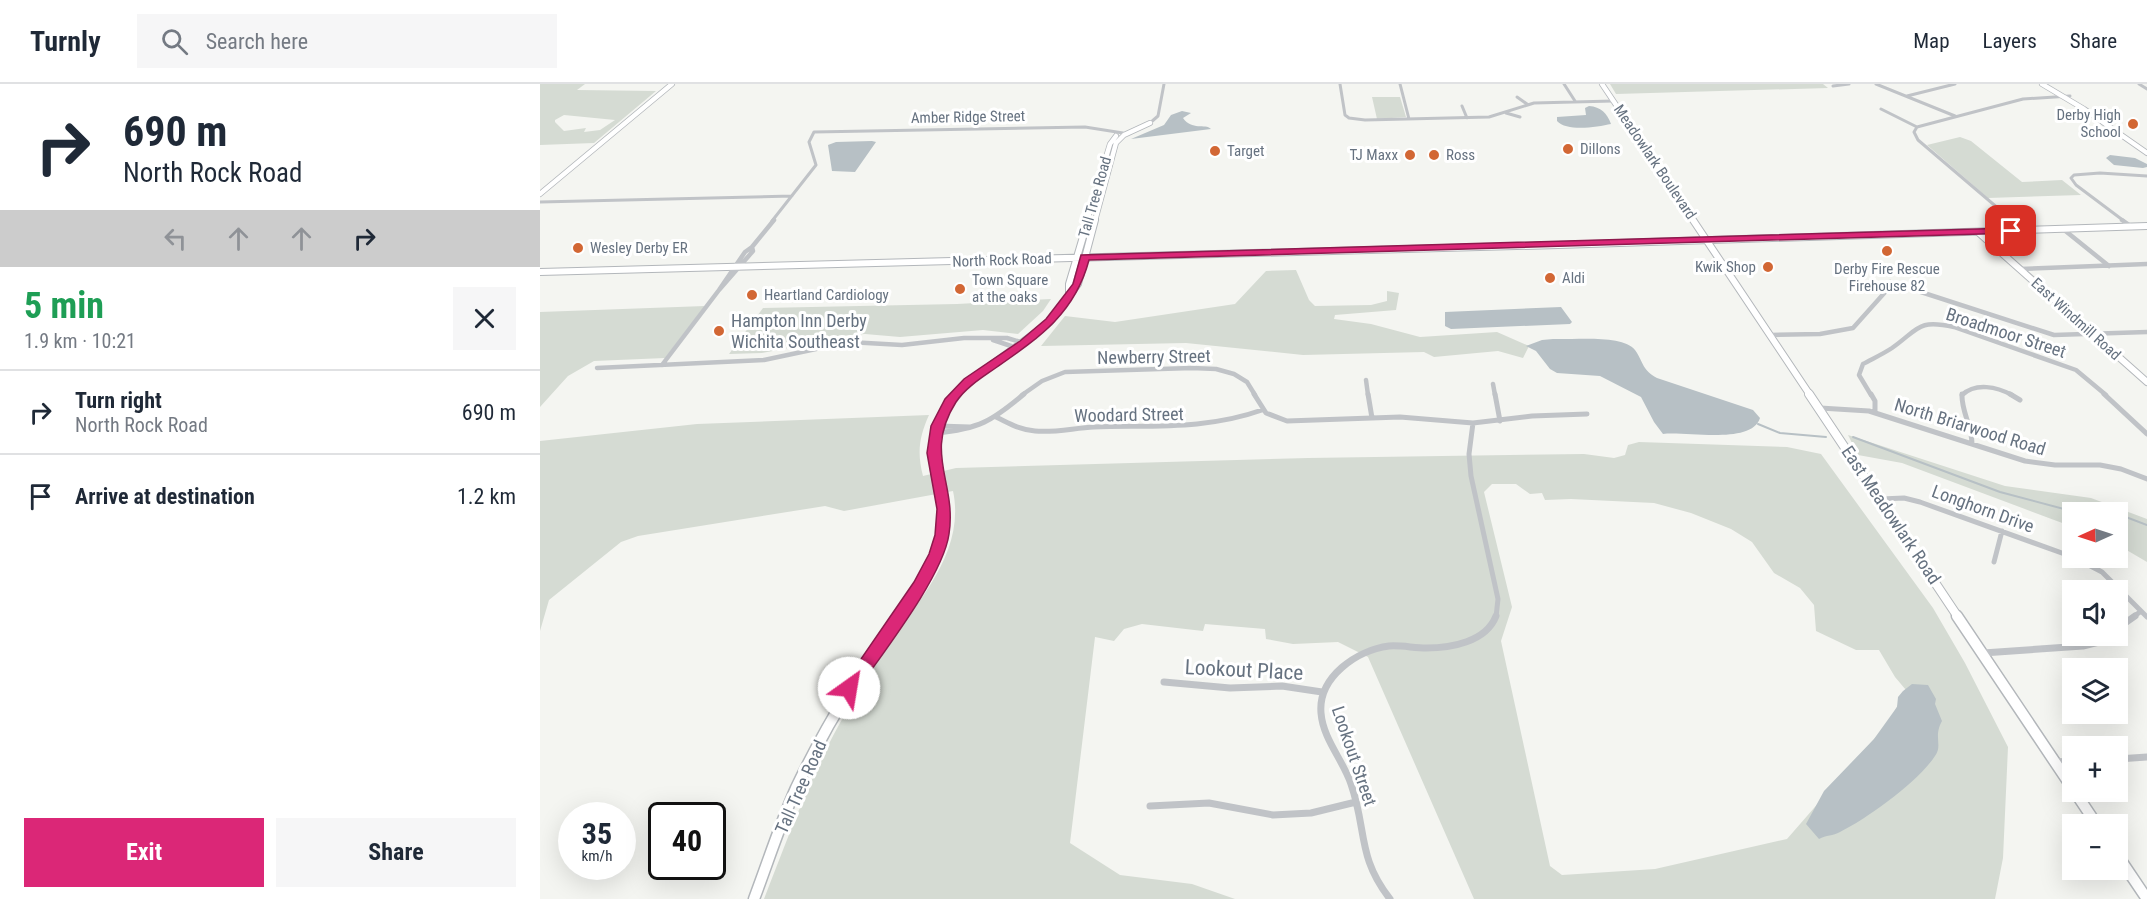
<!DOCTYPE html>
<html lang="en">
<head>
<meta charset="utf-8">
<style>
  :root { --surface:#fff; --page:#f6f6f7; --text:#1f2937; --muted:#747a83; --line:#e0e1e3; --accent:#db2777 }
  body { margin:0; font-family:"Roboto Condensed",sans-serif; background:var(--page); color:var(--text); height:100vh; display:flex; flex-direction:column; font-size:22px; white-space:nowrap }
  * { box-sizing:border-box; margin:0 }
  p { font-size:20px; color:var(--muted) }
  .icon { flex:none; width:33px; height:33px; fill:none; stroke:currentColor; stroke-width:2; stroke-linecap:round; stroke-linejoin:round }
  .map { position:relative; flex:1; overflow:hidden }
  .side { display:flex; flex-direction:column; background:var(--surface); width:540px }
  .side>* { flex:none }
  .hud { background:#fff; color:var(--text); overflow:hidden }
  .needle { width:39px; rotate:267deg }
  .fabs { position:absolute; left:1522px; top:418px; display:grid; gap:12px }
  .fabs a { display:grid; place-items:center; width:66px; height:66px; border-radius:0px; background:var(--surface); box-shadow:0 6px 24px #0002; font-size:30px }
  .speed { position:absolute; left:18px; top:718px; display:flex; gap:12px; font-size:30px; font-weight:700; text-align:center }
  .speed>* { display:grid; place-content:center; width:78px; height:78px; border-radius:50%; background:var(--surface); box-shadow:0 6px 24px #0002; line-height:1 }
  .speed small { font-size:15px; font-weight:400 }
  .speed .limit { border:3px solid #111; border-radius:9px; background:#fff; color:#111 }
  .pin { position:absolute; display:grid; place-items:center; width:51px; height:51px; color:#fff; margin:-26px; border-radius:12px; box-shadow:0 3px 9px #0006 }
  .me { position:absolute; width:66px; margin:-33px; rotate:32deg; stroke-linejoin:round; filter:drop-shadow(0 0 4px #0008) }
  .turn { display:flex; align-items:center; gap:21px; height:126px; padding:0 24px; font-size:27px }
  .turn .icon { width:78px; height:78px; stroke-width:2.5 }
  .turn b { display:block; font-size:42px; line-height:51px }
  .lanes { display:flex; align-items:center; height:57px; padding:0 24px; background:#0003; justify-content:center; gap:30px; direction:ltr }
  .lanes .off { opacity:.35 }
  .round { display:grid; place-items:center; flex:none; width:63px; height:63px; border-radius:0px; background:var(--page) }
  .headline { display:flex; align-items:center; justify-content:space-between; height:102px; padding:0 24px }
  h1 { font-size:36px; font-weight:700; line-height:45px; color:#1e9e55 }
  .button { display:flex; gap:12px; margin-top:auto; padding:12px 24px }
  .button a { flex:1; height:69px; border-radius:0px; background:var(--accent); color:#fff; font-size:24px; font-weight:700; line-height:69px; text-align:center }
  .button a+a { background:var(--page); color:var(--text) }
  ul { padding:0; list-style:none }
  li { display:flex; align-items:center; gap:18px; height:84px; padding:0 24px; border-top:2px solid var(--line) }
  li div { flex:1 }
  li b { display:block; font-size:22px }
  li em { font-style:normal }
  header { display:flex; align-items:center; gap:36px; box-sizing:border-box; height:84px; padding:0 30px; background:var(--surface); border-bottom:2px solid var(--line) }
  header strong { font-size:28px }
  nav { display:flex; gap:33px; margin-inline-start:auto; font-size:21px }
  .search { width:420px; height:54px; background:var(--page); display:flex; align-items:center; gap:15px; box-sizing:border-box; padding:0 21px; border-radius:0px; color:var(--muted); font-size:22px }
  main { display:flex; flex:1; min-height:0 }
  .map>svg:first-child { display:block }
  .green { fill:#d5dbd3; fill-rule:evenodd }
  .water { fill:#b7c0c5 }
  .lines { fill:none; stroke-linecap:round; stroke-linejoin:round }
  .stream { stroke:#b7c0c5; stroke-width:2 }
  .secondary-far3-casing { stroke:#b3b7bb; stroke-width:6 }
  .secondary-far2-casing { stroke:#b3b7bb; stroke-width:8 }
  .secondary-far1-casing { stroke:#b3b7bb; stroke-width:10 }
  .secondary-casing { stroke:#b3b7bb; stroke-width:13 }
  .street-far3 { stroke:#c0c3c7; stroke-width:3 }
  .street-far2 { stroke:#c0c3c7; stroke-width:4.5 }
  .street-far1 { stroke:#c0c3c7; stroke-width:5 }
  .street { stroke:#c0c3c7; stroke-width:7 }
  .secondary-far3 { stroke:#fff; stroke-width:4.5 }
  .secondary-far2 { stroke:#fff; stroke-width:6 }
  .secondary-far1 { stroke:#fff; stroke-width:8 }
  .secondary { stroke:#fff; stroke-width:10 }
  .route { fill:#db2777; stroke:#8e194d; stroke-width:1.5 }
  .poi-dot { fill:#d26734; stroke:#fff; stroke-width:2 }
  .labels { text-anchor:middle; stroke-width:6; stroke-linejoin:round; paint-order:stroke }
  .far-poi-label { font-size:15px; fill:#667280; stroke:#fff; text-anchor:start }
  .far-street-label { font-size:15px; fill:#667280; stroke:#fff }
  .poi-label { font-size:18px; fill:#667280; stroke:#fff; text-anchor:start }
  .street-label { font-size:18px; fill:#667280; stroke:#fff }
  .near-street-label { font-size:21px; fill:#667280; stroke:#fff }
</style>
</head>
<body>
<header>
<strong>Turnly</strong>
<div class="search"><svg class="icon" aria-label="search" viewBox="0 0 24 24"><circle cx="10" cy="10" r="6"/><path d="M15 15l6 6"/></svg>Search here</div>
<nav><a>Map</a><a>Layers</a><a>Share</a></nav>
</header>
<main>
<section class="side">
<div class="hud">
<div class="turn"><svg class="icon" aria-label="right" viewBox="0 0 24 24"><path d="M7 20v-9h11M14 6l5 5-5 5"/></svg><div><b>690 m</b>North Rock Road</div></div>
<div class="lanes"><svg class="icon off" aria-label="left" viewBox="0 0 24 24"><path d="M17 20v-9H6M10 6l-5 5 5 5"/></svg><svg class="icon off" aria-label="ahead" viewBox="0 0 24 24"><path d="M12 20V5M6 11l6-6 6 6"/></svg><svg class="icon off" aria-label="ahead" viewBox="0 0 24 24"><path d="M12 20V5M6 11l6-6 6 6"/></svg><svg class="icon" aria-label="right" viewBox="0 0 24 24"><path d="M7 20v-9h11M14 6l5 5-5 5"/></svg></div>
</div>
<div class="headline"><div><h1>5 min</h1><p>1.9 km · 10:21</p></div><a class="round"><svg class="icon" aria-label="close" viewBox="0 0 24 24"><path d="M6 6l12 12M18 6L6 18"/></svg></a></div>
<ul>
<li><svg class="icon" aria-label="right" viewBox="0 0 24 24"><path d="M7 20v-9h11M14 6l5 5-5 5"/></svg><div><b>Turn right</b><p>North Rock Road</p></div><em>690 m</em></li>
<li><svg class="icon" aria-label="arrive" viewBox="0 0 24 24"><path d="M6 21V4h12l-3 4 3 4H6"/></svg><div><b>Arrive at destination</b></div><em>1.2 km</em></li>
</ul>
<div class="button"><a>Exit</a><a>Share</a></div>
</section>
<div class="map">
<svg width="1607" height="815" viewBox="0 0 1607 815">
  <rect width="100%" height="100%" fill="#f4f5f1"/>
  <!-- green -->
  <path class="green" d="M0,0H45L37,6L116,7L54,59L0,61ZM24,31L75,36L60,46L44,48L46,44L24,47L15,38V36Z
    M1070,0H1283L1288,4L1076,10Z
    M832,13H860L866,33L837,35Z
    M1420,53L1431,57L1482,98L1522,96L1541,111L1448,114L1387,61Z
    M756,186L769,216L775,222L831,221L847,217V207L859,209L856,226L795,231L794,235L831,240L880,253L957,248L989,262L983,274L958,267L894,273L884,268L763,271L646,259L501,262L525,232L575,238L695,220L726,187Z
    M511,215L503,227L478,250L443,246L360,253L325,250L284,253L259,262L222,269L189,270L223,224L417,220Z
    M165,222L125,274L54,277L28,292L0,323V228Z
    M389,331C379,353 377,369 383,392L416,384L768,374L1044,370L1074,374L1085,371L1088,361L1099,358L1247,363L1281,370L1393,524L1425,579L1468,663L1463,774L1455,815H934L828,573L798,558L753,560L726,555L725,545L665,540L663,547L602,540L584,545L574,557L555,553L530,759L580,791L652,800L695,815H224C247,756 269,695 300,639C314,614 329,589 345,565C377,518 426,469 413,407L304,427L285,422L98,452L81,458L9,516L0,547V357L157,340ZM952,400H976L990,410L1002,409L1005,416L1031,415L1114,419L1151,429L1191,445L1212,458L1234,489L1260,504L1274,521L1276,547L1316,566H1339L1355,593L1366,606L1348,639L1247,755L1115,785L1022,791L1010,782L961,557L972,523L944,408Z
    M1308,351L1465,402L1551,414L1607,435V478L1578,461V429H1533V443L1362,379L1318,371Z"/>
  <!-- water -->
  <path class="water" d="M1049,22C1061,23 1067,29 1071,40C1057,43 1027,48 1017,37V33L1046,31L1045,24Z
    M642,27L651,29L643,34C652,47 665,39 671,45L591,55L624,41L631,31Z
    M296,58L332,57L336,58L315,88L292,87L288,61Z
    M1570,71L1595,74L1607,80V83L1603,84L1574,81L1566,74Z
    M1021,223L1032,238L1030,240L911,245L905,242V228Z
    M1013,255C1033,256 1083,250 1095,266C1104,279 1102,286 1117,294L1213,326L1220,334C1212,361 1146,347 1123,350L1114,338L1101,313L1060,292L1017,289L1010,285L996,267L986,262L1002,256Z
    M1372,600L1388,601L1396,615L1395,620L1402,637C1393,653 1403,661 1395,672C1378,698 1328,734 1300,748C1293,752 1286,751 1279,755L1266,740L1284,707L1334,655L1357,623L1358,613L1363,607Z"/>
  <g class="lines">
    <!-- stream -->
    <path class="stream" d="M1218,340L1240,349L1286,353
      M1313,353L1460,408L1539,429
      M1578,430L1607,441"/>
    <!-- secondary-far3 casing -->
    <g class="secondary-far3-casing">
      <path id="secondary-far3" d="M1062,0L1154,137
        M1502,0L1544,25L1607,69
        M0,110L132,0
        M547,137L570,60L576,52
        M555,137L576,59L584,51L610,39"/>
    </g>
    <!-- secondary-far2 casing -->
    <g class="secondary-far2-casing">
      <path id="secondary-far2" d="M1153,136L1270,311
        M1438,148L1607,298
        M0,188L1018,161L1607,142
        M529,211V200L548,136
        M416,311L428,298L510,238L538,200L555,136"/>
    </g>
    <!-- secondary-far1 casing -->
    <g class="secondary-far1-casing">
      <path id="secondary-far1" d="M1269,310L1418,533
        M358,533C375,508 396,482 402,452C408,421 393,398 393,369C393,350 404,324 417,310"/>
    </g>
    <!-- secondary casing -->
    <g class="secondary-casing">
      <path id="secondary" d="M1417,532L1533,705
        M1535,708L1557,741
        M1578,772L1607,815
        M214,815C228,778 240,740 256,704C285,643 320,586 359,532"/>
    </g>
    <!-- street-far3 -->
    <path class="street-far3" d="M800,0L805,31L809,34
      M860,0L869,35
      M1024,0L1035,17
      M1336,0L1415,32
      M1599,0L1607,5
      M1293,2L1309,0
      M1367,12L1415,0
      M977,13L987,20
      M922,22L927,34
      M1341,25L1377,43
      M966,29L980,33
      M809,34L825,36L949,33L994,19L1073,17
      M610,39L618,32L624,0
      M1377,43L1483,15L1530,12
      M1377,43L1374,48L1378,56L1473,137
      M0,118L252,112
      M232,137L276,81L269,58L274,48L545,43L583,49
      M1584,137L1536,101L1531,94L1534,91L1560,89L1607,92"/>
    <!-- street-far2 -->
    <path class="street-far2" d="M1471,136L1483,146
      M1582,136L1592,143
      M1523,145L1569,182
      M212,163L234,136
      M212,163L213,167L179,206L205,168Z
      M1480,185L1607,180
      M1231,251L1280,250L1313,244L1347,206L1350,198L1514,251L1607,248
      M453,256L477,264
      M122,281L179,206
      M57,284L224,276L309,258L362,261L424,254H467L484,259
      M826,296L828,311
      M953,300L955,311
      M482,311L502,297L525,288L652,284L676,285L694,290L707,298L715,311
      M1331,311L1319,291L1323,280C1332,275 1343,270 1352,264C1379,245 1377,235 1414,243L1536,286L1566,311
      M1422,311C1436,298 1457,303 1472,311"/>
    <!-- street-far1 -->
    <path class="street-far1" d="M714,310L726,329L747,337L860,333L933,339L992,332L1047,330
      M828,310L832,334
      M955,310L960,337
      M1331,310L1335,317V329
      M1422,310C1421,327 1432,342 1432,360
      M1470,310L1480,316
      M1564,310L1607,350
      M1280,324L1329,327L1485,377L1515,381H1560L1581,385L1607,395
      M456,333C469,339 480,346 495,347C514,349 534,344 554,343C612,341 666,346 722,326
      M933,339L929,370L931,392L958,515L956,533
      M398,342L430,343
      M396,349C439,345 452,337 484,310
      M1341,415L1364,414L1380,418L1533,473
      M1535,474L1562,488L1607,533
      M1454,478L1462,447
      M1593,533L1600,528"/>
    <!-- street -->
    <path class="street" d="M1578,544L1595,532
      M1443,569L1543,562L1559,558L1567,552
      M624,598L690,604L742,602L782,608
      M1578,675L1607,673
      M1515,678L1533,677
      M610,722L669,719L733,731L771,729L816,718
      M850,815C817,773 827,746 811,700C803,676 783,655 781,629C778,593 817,566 849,562C861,561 874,564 886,564C911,564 946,558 956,532"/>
    <!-- secondary-far3 -->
    <use href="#secondary-far3" class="secondary-far3"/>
    <!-- secondary-far2 -->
    <use href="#secondary-far2" class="secondary-far2"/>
    <!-- secondary-far1 -->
    <use href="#secondary-far1" class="secondary-far1"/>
    <!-- secondary -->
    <use href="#secondary" class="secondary"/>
  </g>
  <!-- route -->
  <path class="route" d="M1471,144L1476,147L1475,149L549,176C535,229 500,253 457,283C443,293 426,303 416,318C383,370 417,398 409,450C403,493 341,571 315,609L309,611L303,609L301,604L374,498L389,470L395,451L397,425L387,369L391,342L405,315L424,295L480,257L506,235L533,200L541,171Z"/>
  <!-- markers -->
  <g class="poi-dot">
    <circle cx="1593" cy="40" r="6"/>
    <circle cx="1028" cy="65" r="6"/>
    <circle cx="675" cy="67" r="6"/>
    <circle cx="870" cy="71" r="6"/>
    <circle cx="894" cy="71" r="6"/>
    <circle cx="38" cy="164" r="6"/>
    <circle cx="1347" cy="167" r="6"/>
    <circle cx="1228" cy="183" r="6"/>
    <circle cx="1010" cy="194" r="6"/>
    <circle cx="420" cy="205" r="6"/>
    <circle cx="212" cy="211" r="6"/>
    <circle cx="179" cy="247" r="6"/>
  </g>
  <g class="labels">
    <!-- far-poi labels -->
    <g class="far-poi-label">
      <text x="1581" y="36" text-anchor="end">Derby High<tspan x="1581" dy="17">School</tspan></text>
      <text x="1040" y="70">Dillons</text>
      <text x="687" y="72">Target</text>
      <text x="858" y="76" text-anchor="end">TJ Maxx</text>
      <text x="906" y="76">Ross</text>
      <text x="50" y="169">Wesley Derby ER</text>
      <text x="1216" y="188" text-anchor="end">Kwik Shop</text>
      <text x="1347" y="190" text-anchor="middle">Derby Fire Rescue<tspan x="1347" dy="17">Firehouse 82</tspan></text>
      <text x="1022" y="199">Aldi</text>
      <text x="432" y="201">Town Square<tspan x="432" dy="17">at the oaks</tspan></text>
      <text x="224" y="216">Heartland Cardiology</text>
    </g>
    <!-- far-street labels -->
    <g class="far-street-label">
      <text transform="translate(428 33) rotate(-1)" y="5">Amber Ridge Street</text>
      <text transform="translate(1115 78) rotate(56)" y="5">Meadowlark Boulevard</text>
      <text transform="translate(555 113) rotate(-74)" y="5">Tall Tree Road</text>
      <text transform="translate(462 176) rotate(-2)" y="5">North Rock Road</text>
      <text transform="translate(1536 235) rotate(42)" y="5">East Windmill Road</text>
    </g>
    <!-- poi labels -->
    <g class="poi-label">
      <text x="191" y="243">Hampton Inn Derby<tspan x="191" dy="21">Wichita Southeast</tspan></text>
    </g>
    <!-- street labels -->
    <g class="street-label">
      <text transform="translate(1466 249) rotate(18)" y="6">Broadmoor Street</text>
      <text transform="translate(614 273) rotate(-1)" y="6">Newberry Street</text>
      <text transform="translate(589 331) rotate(-1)" y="6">Woodard Street</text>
      <text transform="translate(1430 343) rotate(17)" y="6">North Briarwood Road</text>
      <text transform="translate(1443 425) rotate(20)" y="6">Longhorn Drive</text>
      <text transform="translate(1351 431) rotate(56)" y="6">East Meadowlark Road</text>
      <text transform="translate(814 672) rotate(71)" y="6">Lookout Street</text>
      <text transform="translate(261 703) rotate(-66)" y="6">Tall Tree Road</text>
    </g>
    <!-- near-street labels -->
    <g class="near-street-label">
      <text transform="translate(704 586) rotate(3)" y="7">Lookout Place</text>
    </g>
  </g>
</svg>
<div class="fabs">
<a><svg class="needle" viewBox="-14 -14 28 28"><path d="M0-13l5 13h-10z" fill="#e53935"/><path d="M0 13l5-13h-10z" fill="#747a83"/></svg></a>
<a><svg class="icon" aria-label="sound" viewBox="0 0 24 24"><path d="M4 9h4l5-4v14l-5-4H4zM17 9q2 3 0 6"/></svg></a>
<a><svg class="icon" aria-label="layers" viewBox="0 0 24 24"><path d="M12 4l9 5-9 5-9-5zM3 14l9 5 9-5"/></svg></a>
<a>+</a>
<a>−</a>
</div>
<div class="speed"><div>35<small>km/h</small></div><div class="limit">40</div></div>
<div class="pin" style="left:1471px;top:147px;background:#d93025"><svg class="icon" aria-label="arrive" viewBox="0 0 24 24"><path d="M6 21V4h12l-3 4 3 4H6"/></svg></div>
<svg class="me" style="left:309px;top:604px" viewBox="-20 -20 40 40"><circle r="19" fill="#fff"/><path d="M0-13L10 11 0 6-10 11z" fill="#db2777"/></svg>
</div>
</main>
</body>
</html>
